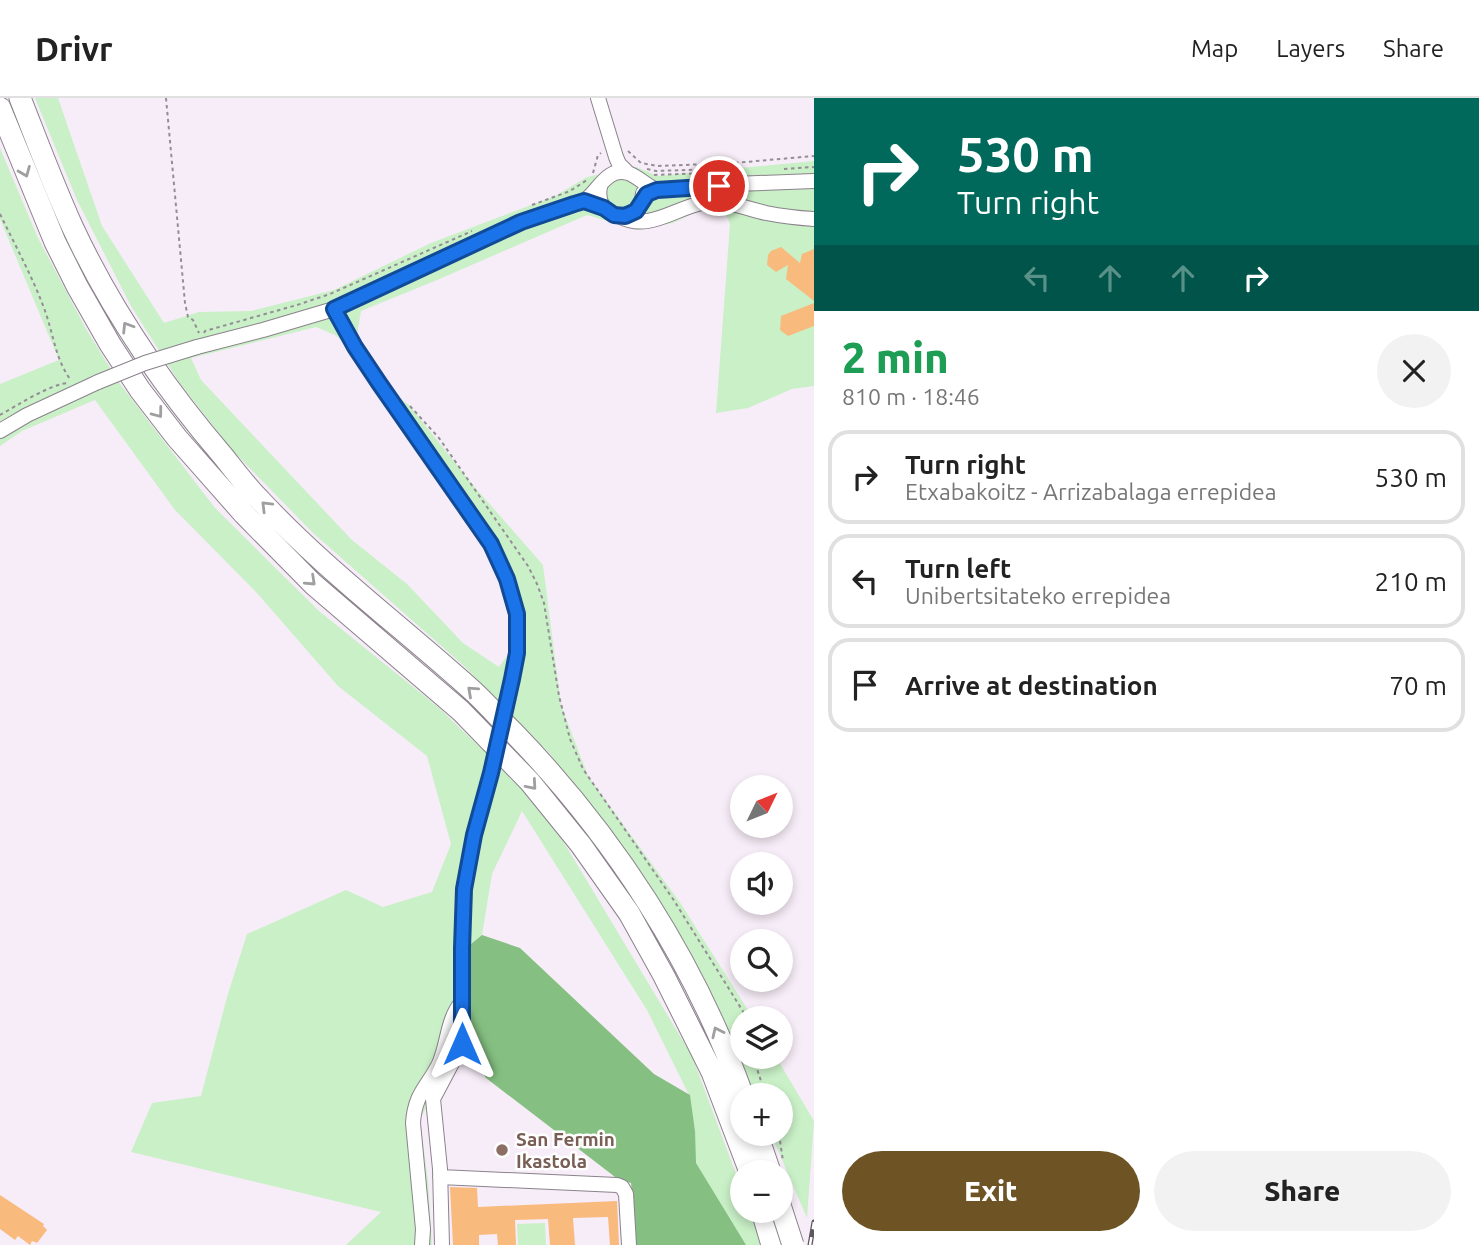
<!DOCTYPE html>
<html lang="en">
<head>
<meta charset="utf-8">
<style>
  :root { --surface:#fff; --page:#f2f2f2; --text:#222; --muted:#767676; --line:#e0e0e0; --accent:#6e5325 }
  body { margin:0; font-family:Ubuntu,sans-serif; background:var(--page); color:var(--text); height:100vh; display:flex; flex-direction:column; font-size:26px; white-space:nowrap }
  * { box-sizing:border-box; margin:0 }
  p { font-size:23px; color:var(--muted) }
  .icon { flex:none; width:38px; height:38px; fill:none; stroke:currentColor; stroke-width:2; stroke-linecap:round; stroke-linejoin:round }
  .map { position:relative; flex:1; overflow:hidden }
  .details { display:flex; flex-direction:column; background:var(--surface); width:665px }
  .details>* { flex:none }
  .top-card { background:#00695c; color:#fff; overflow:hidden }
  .needle { width:46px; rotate:47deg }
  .buttons { position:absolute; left:730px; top:677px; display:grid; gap:14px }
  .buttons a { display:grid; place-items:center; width:63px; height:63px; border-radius:50%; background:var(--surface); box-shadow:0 4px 10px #0003; font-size:35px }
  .pin { position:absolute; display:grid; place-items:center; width:60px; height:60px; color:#fff; margin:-30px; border:4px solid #fff; border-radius:50%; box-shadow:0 2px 7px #0007 }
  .me { position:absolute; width:77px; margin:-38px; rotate:0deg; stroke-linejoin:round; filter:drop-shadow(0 0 5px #0008) }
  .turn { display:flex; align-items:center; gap:24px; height:147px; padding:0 28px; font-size:32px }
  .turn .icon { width:91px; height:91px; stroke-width:2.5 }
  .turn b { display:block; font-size:49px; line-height:60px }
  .lanes { display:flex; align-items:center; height:66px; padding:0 28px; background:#0003; justify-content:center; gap:35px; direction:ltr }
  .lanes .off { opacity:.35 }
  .round { display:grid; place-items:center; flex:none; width:74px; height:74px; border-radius:37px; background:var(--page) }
  .head { display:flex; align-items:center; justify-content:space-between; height:119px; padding:0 28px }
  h1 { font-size:42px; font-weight:800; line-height:52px; color:#1e9e55 }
  .primary-button { display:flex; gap:14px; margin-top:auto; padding:14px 28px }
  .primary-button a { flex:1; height:80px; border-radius:42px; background:var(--accent); color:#fff; font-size:28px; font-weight:800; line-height:80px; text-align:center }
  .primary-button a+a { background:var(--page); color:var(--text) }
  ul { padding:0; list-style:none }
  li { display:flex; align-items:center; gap:21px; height:94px; margin:0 14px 10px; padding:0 14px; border:4px solid var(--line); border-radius:21px }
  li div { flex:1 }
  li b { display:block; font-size:26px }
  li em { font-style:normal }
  header { display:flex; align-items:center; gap:42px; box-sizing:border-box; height:98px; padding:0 35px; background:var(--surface); border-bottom:2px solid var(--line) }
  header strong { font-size:33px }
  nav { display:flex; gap:38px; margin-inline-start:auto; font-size:24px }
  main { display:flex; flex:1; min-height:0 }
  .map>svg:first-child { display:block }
  .green { fill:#c9f0c7 }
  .forest { fill:#85c082 }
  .building { fill:#f9ba7e }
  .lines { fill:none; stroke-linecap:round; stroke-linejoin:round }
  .minor-casing { stroke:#8b828c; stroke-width:16 }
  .highway-casing { stroke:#8b828c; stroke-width:23 }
  .path { stroke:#948d95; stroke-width:2; stroke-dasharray:3.5 3.5; stroke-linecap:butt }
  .minor { stroke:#fff; stroke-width:14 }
  .highway { stroke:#fff; stroke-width:21 }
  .rail-casing { stroke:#5d575e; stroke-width:5 }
  .rail { stroke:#fefefe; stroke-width:2.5; stroke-dasharray:8; stroke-linecap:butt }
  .minor-bridge-casing { stroke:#8b828c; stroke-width:16; stroke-linecap:butt }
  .highway-bridge-casing { stroke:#8b828c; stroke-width:23; stroke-linecap:butt }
  .minor-bridge { stroke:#fff; stroke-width:14 }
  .highway-bridge { stroke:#fff; stroke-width:21 }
  .oneway { stroke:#a09ea0 }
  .route-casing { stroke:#114b97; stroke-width:18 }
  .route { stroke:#1a73e8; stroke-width:12 }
  .education-dot { fill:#8d6e63; stroke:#fefefe; stroke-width:2.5 }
  .labels { text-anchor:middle; stroke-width:5; stroke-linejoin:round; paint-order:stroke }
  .education-label { font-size:19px; font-weight:bold; fill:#785e54; stroke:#fefefe; text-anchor:start }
</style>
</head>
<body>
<header>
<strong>Drivr</strong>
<nav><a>Map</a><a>Layers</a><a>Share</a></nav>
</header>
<main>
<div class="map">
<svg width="814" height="1147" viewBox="0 0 814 1147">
  <rect width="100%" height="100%" fill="#f7edf8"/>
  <!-- green -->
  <path class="green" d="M35,0H58L102,128L164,225L199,214L251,213L334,192L431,145L555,98L587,79L636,69L658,78L814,63V288L792,291L748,310L716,315L730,126L725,114L705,110L673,125L637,132L587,117L437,182L361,213L356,243L368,264L335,237L316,229L191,260L201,282L352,442L407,486L463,545L499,569L509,555L511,516L494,467L379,285L409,307L472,386L543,467L561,607L588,678L681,806L753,920H742V959H776L814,1023L807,1120L771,1036H780V998L755,997L704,889L626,755L550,656L464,568L313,435L232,352L179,284L131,208L77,102Z
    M0,50L38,140L86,231L120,286L215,410L319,513L438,609L510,678L557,733L692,958L742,1092V1113H750L761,1147H746L691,1079L695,1033L689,997L647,912L522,713L492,776L482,837L471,846L462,946L420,1021L428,1083L432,1147H346L381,1114L131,1054L152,1005L201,998L227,899L247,836L346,792L383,809L432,794L451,746L427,658L338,588L257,495L175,412L95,302L22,333L0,348V286L59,262L0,121Z
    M545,1125L546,1147H518L517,1126Z"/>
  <!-- forest -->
  <path class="forest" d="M482,837L520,850L654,976L690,997L695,1033L696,1065L746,1147H636L631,1085L619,1082L486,980L479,969L468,919L462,903L471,846Z"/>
  <!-- building -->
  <path class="building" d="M781,149L800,165L802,156L814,151V203L786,181L788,167L776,174L767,167L768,157L771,153Z
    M814,205V228L788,238L780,232L781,218Z
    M450,1089L477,1090L478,1109L617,1103L619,1147H610L608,1119L573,1120L575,1147H550L548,1121L515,1122L516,1147H498L497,1136L479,1137V1147H453Z
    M0,1097L44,1126L43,1128L47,1132L37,1145L32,1143L30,1147L18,1138L15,1142L0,1131Z"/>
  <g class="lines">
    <!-- minor casing -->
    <g class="minor-casing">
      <path id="minor" d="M598,0L616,59L619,66L628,75
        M600,89C593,123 641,129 643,95
        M642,101L647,96L657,92L734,86L814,83
        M619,118C648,134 673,111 702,105C723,101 745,110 766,115C781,118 798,120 814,121
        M334,211L355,249L379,285L491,446L507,481L517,516V555L507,606
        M197,249L263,232L334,211L521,124L584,103C598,94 607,68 628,75C639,79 646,88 657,92
        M0,333L27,317L98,284
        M440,1079L617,1087L622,1089L626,1096L629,1147
        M422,1147L423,1131L413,1025C415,995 427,990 439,966C448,946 447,922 461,905
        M442,1147L440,1071L433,1001L462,946V850L464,791L474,737L491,675"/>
    </g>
    <!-- highway casing -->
    <g class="highway-casing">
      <path id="highway" d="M20,0C37,43 53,86 72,128C111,212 163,288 223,358C235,373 246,388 259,401C325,472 402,529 474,594C488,607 500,621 513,634C614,738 694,862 743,998
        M0,10L55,144L77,188L110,246L140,292L177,340L244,416L313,486L461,613L530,684L581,747L629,815L664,878L712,974L750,1074
        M757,1036L770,1074
        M762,1113L772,1147"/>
    </g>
    <!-- path -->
    <path class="path" d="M166,0L185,205L188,219L193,222L199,235
      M628,53L641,65L658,68L734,65L814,58
      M647,71L656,73L718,71L740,73
      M784,71L814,69
      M593,75L598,57L601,55
      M654,77L705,75
      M532,107L570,93L587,82
      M0,116C15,147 32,178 44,210C53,234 55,260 70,281
      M204,235L205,233L297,207L330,196L472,133
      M410,308L439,340L528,468L537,486L544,505L559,598L570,641L583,671L673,801L744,915L745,920
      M0,317C16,308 52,285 69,285
      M753,959L766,998
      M779,1036L783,1063
      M786,1079L788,1094"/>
    <!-- minor -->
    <use href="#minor" class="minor"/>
    <!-- highway -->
    <use href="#highway" class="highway"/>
    <!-- rail casing -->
    <g class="rail-casing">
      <path id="rail" d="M810,1147L814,1124"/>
    </g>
    <!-- rail -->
    <use href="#rail" class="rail"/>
    <!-- minor-bridge casing -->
    <g class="minor-bridge-casing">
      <path id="minor-bridge" d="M98,284L145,265L197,249
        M491,675L507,606"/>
    </g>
    <!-- highway-bridge casing -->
    <g class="highway-bridge-casing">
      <path id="highway-bridge" d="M780,1107L793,1147"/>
    </g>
    <!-- minor-bridge -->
    <use href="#minor-bridge" class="minor-bridge"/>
    <!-- highway-bridge -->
    <use href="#highway-bridge" class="highway-bridge"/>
  </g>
  <!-- one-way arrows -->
  <defs><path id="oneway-chevron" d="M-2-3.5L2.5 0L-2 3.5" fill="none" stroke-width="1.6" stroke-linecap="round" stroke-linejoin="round" transform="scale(1.75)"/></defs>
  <g class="oneway">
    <use href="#oneway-chevron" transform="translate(25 74) rotate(68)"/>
    <use href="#oneway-chevron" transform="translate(127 229) rotate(-122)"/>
    <use href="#oneway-chevron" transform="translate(158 315) rotate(53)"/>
    <use href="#oneway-chevron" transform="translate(266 408) rotate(-135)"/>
    <use href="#oneway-chevron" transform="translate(311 483) rotate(43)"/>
    <use href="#oneway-chevron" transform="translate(472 593) rotate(-138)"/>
    <use href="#oneway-chevron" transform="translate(532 687) rotate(49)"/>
    <use href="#oneway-chevron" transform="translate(717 934) rotate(-115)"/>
  </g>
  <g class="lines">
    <!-- route casing -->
    <g class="route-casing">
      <path id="route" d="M462,946V850L464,791L474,737L491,675L512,581L517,555V516L507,481L491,446L379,285L355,249L334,211L521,124L574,106L584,103L604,110L614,117L625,118L636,113L647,96L657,92L719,88"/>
    </g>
    <!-- route -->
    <use href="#route" class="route"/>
  </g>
  <!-- markers -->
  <circle class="education-dot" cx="502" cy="1052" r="7"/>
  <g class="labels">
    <!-- education labels -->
    <g class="education-label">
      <text x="516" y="1048">San Fermin<tspan x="516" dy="22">Ikastola</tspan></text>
    </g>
  </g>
</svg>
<div class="buttons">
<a><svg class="needle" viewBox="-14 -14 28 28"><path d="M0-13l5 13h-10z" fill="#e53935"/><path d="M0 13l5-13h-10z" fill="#767676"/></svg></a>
<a><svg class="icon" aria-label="sound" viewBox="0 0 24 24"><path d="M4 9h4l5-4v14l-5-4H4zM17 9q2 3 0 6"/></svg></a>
<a><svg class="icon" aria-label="search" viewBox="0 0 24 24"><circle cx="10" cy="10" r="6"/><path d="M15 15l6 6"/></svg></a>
<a><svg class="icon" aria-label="layers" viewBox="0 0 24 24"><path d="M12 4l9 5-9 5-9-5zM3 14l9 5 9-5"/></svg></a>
<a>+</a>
<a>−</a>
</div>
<div class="pin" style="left:719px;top:88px;background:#d93025"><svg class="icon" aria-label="arrive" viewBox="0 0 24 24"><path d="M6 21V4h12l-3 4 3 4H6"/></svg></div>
<svg class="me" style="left:462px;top:946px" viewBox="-20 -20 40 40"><path d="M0-17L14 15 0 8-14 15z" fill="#1a73e8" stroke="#fff" stroke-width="4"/></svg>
</div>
<section class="details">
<div class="top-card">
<div class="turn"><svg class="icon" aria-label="right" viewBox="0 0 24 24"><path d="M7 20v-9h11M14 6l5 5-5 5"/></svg><div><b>530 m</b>Turn right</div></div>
<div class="lanes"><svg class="icon off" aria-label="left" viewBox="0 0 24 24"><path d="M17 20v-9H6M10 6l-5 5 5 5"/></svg><svg class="icon off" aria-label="ahead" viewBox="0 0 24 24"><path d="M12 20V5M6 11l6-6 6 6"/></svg><svg class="icon off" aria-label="ahead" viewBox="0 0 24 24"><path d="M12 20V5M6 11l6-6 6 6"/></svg><svg class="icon" aria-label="right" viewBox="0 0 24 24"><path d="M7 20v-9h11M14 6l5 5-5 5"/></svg></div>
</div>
<div class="head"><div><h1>2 min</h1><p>810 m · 18:46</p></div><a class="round"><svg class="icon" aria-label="close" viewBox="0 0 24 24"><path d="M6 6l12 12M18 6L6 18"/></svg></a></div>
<ul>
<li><svg class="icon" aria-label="right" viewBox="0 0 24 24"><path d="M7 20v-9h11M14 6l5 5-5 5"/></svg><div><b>Turn right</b><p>Etxabakoitz - Arrizabalaga errepidea</p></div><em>530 m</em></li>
<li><svg class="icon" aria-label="left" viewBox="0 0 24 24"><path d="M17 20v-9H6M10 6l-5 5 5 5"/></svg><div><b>Turn left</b><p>Unibertsitateko errepidea</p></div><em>210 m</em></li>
<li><svg class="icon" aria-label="arrive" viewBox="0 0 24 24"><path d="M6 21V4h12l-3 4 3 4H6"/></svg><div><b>Arrive at destination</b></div><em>70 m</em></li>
</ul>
<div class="primary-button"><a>Exit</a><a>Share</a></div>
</section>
</main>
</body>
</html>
